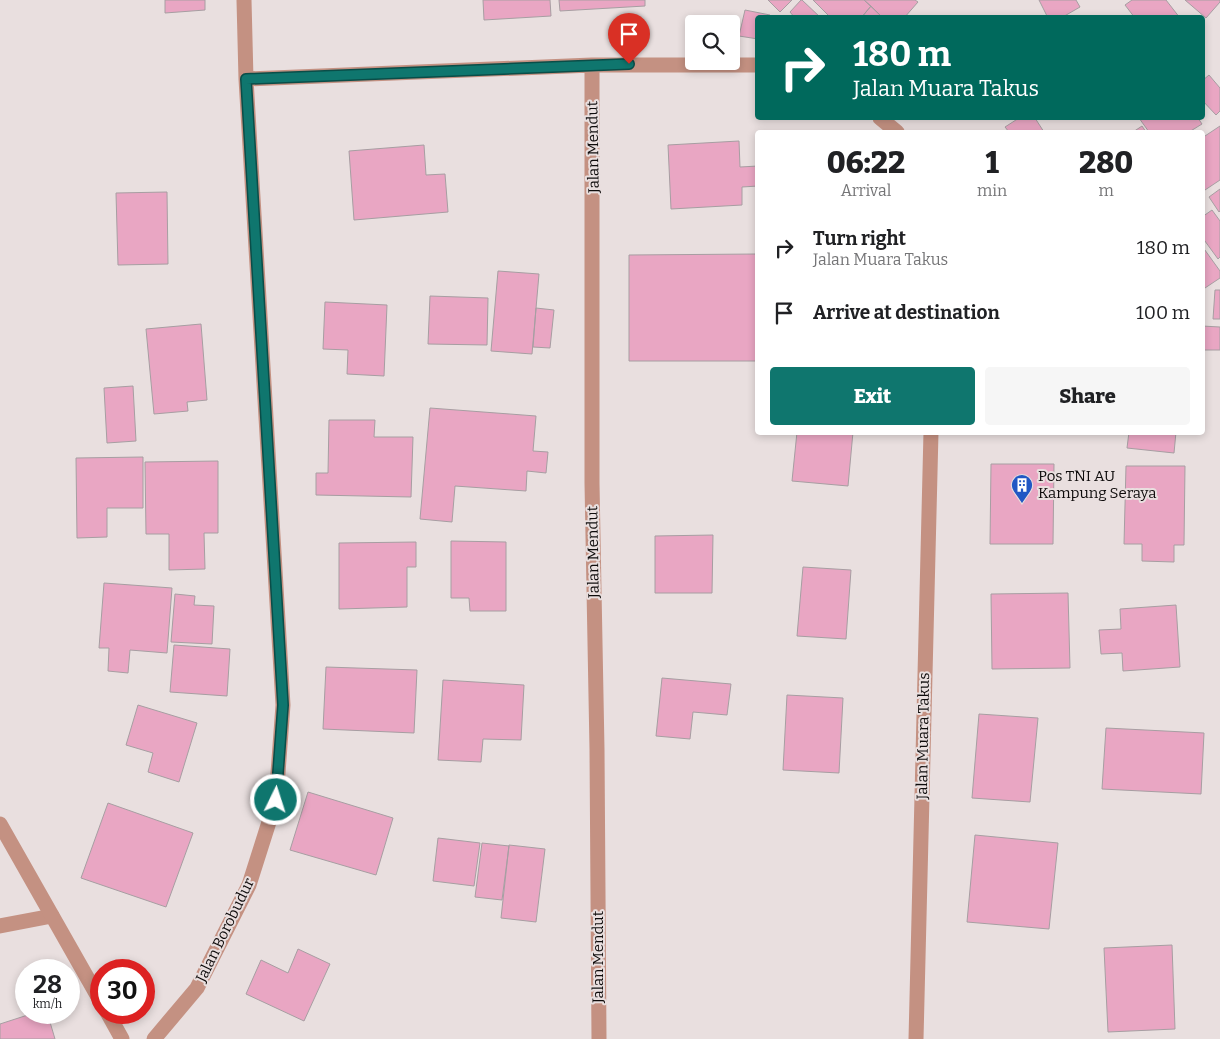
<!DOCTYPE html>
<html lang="en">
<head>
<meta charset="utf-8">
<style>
  :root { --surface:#fff; --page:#f6f6f6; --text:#202124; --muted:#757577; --accent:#0f766e }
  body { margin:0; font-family:Bitter,serif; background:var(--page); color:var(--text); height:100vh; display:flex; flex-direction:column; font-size:19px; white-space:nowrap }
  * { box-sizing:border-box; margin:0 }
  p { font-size:16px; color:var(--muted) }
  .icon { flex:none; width:28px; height:28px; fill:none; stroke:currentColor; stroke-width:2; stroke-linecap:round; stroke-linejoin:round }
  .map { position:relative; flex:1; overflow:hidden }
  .details { position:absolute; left:755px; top:130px; width:450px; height:305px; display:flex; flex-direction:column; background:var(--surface); border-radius:5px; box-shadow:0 2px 8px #0003 }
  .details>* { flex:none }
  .banner { position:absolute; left:755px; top:15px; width:450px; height:105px; border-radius:5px; box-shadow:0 2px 8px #0003; background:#00695c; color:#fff; overflow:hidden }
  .buttons { position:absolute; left:685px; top:15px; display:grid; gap:10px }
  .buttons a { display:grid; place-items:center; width:55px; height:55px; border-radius:5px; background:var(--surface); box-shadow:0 2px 8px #0003; font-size:25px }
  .speed { position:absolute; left:15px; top:959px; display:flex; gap:10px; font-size:25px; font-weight:700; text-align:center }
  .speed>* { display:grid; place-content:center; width:65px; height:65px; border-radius:50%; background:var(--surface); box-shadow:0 2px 8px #0003; line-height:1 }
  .speed small { font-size:12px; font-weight:400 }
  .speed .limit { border:8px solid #d22; background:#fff; color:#111 }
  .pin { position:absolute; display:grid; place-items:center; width:42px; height:42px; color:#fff; margin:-51px -21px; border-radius:50% 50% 50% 0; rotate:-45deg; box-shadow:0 0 5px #0007 }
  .pin .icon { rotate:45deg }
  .me { position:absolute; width:55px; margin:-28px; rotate:4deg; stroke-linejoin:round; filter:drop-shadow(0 0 4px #0008) }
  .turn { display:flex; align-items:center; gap:18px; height:105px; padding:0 15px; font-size:22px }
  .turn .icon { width:65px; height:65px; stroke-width:2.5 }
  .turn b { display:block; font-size:35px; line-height:42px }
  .eta { display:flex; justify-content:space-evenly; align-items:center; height:85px; text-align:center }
  .eta b { font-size:30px; font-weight:800; line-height:35px }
  .primary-button { display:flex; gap:10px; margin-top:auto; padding:10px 15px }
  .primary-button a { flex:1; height:58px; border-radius:5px; background:var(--accent); color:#fff; font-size:20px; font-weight:800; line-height:58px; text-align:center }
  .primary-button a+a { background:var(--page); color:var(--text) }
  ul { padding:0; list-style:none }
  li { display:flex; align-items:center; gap:15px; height:65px; padding:0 15px }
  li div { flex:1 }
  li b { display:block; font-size:19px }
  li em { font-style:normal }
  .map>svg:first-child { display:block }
  .building { fill:#e9a6c3; stroke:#a79ea2 }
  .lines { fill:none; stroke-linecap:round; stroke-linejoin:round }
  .lane { stroke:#c49182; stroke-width:15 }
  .street { stroke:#c49182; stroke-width:15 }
  .route-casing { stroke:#0a4d48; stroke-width:12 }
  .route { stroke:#0f766e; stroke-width:9 }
  .labels { text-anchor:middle; stroke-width:4; stroke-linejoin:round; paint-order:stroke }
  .street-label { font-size:15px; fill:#0e0b0b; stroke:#e9dfdf }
  .poi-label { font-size:15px; fill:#0e0b0b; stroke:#e9dfdf; text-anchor:start }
</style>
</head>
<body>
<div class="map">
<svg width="1220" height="1039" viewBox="0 0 1220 1039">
  <rect width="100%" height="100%" fill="#e9dfdf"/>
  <!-- building -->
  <path class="building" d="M165,0H205V10L165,13Z
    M483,0H550L551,16L484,20Z
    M559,0H645V6L560,11Z
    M768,0H792L780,12Z
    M801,0H802L821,18H795L790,12Z
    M813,0H864L871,6L861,18H831Z
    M864,0H915L918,2L904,18H883Z
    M1039,0H1076L1080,7L1061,18H1048Z
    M1132,0H1166L1180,18H1135L1125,5Z
    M1185,0H1220V2L1206,18Z
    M871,6L883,18H861Z
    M745,10L770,15L769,18H758V39L739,36Z
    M1209,75L1220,88V111L1216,115L1202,100V81Z
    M1019,118H1035L1044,132H1009L1005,127Z
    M1139,118H1198L1202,124L1189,132H1149Z
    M1142,126L1146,132H1133Z
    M1220,126V180L1202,192V138Z
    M739,141L740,167L758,166V186L742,187V205L671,209L668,145Z
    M424,145L426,175L445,174L448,212L354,220L349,151Z
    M1220,189V211L1219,212L1209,197Z
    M167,192L168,264L118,265L116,193Z
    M1212,210L1220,221V257L1218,259L1202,237V217Z
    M1202,246L1220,271V278L1202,290Z
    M756,254V361H629V255Z
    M498,271L539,274L532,354L491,351Z
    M1215,290H1220V319H1213Z
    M430,296L488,298L487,345L428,344Z
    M325,302L387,305L384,376L347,374L348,350L323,349Z
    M536,308L554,310L550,348L533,347Z
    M201,324L207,400L187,402L188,411L154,414L146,329Z
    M1202,326L1220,327V350H1202Z
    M133,386L136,441L107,443L104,388Z
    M430,408L536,416L533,451L548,452L546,473L527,471L526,491L455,486L452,522L420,519Z
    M329,420H375L374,437H413L411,497L316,495V473H328Z
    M797,432H853L848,486L792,481Z
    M1129,432H1176L1174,453L1127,448Z
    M143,457V508H107V537L77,538L76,458Z
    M218,461V533H204L205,569L169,570V534H146L145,462Z
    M991,464H1054L1053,544H990Z
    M1126,466H1185L1184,545H1174V562L1142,561V544H1124Z
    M713,535L712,593H655V536Z
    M451,541L506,542V611H470L469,598H451Z
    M416,542V567H407V607L339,609V543Z
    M803,567L851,570L846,639L797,636Z
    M104,583L172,588L167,653L130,650L128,673L108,671L109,648H99Z
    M1068,593L1070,668L992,669L991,594Z
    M175,594L195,596L194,605L214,606L212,644L171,642Z
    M1176,605L1180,667L1123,671L1122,653L1101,654L1099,630L1121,629L1120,609Z
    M174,645L230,649L227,696L170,692Z
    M326,667L417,670L414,733L323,729Z
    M662,678L731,684L727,715L693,712L690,739L656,736Z
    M443,680L524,685L521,740L483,739L481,762L438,760Z
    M787,695L843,698L839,773L783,770Z
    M138,705L197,723L179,782L148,772L153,753L126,745Z
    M979,714L1038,718L1030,802L972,798Z
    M1106,728L1204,733L1201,794L1102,789Z
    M308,792L393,818L376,875L290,850Z
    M108,803L193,833L166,907L81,878Z
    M975,835L1058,843L1049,929L967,922Z
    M438,838L480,843L474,886L433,881Z
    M482,843L509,846L502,900L475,897Z
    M509,845L545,849L536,922L501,918Z
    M1172,945L1175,1029L1108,1032L1104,948Z
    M298,949L330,964L304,1021L246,994L261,960L288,973Z
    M37,1012H47L55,1039H0V1024Z"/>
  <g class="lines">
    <!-- lane -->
    <path class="lane" d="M0,926L52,916"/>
    <!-- street -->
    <path class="street" d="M592,65V483L597,749L599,1039
      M246,79L592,65H758
      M880,118L897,132
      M0,824L101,1002
      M107,1012L122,1039
      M154,1039L197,988L249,885L276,800L283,705L246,79L244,0
      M916,1039L931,432"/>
  </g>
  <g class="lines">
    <!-- route casing -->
    <g class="route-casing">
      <path id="route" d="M276,800L283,705L246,79L629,64"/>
    </g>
    <!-- route -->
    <use href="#route" class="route"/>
  </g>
  <!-- icons -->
  <defs>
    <g id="building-pin" transform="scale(1.125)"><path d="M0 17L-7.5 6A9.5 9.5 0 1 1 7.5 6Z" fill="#2157c4" stroke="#e9dfdf"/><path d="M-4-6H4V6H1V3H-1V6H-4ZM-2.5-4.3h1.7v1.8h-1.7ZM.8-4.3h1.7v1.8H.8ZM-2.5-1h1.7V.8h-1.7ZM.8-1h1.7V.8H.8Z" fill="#fff"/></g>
  </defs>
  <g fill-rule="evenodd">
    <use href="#building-pin" x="1022" y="485"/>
  </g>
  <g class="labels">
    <!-- street labels -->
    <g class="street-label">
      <text transform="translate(593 147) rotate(-91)" y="5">Jalan Mendut</text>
      <text transform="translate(593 552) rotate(-91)" y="5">Jalan Mendut</text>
      <text transform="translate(923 736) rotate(-89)" y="5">Jalan Muara Takus</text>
      <text transform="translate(225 930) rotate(-64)" y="5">Jalan Borobudur</text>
      <text transform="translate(598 957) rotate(-90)" y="5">Jalan Mendut</text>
    </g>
    <!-- poi labels -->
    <g class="poi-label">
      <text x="1038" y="481">Pos TNI AU<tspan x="1038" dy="17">Kampung Seraya</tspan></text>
    </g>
  </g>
</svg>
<div class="buttons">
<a><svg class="icon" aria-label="search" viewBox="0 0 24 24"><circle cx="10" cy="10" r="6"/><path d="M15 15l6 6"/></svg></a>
</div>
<div class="speed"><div>28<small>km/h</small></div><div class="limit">30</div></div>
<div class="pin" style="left:629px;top:64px;background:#d93025"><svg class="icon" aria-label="arrive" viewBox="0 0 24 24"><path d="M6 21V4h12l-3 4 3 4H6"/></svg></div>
<svg class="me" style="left:276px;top:800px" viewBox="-20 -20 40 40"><circle r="17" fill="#0f766e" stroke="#fff" stroke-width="3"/><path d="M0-11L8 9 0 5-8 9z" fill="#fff"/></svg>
<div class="banner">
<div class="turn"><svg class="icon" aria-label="right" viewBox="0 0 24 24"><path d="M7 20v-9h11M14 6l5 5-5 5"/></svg><div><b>180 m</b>Jalan Muara Takus</div></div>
</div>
<section class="details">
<div class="eta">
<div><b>06:22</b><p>Arrival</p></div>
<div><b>1</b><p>min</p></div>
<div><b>280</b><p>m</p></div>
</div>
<ul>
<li><svg class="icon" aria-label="right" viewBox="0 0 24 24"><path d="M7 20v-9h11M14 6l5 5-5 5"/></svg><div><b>Turn right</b><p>Jalan Muara Takus</p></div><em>180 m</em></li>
<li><svg class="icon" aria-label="arrive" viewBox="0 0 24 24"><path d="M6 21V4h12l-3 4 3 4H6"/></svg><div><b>Arrive at destination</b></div><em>100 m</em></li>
</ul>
<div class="primary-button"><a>Exit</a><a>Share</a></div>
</section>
</div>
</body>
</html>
